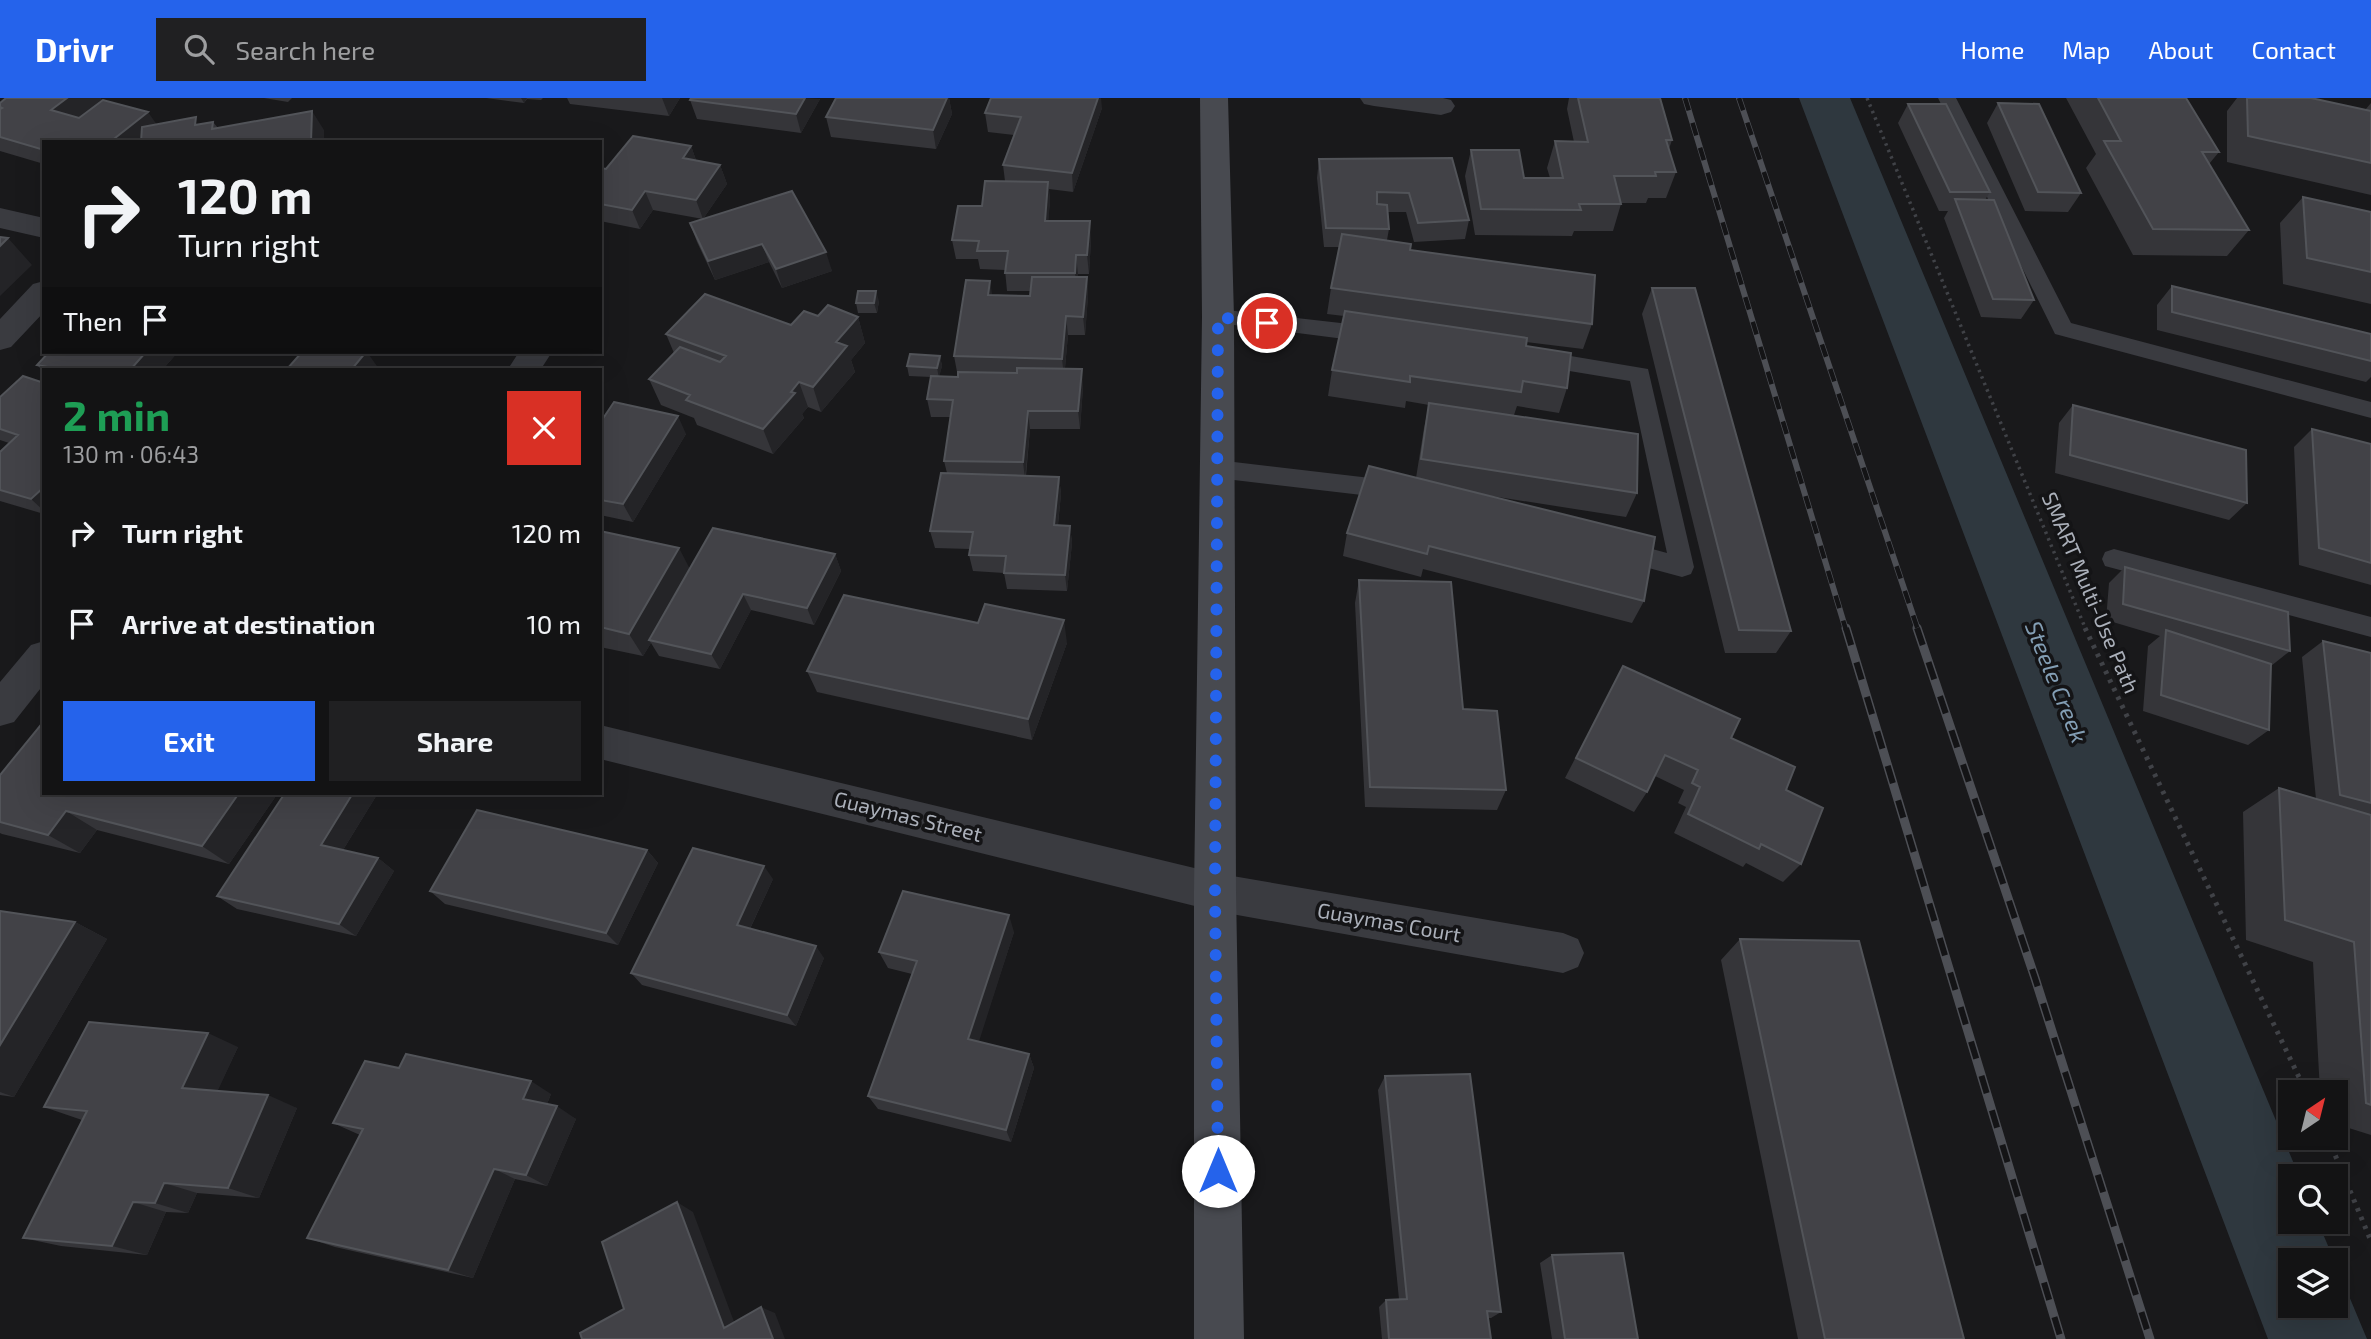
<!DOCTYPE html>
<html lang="en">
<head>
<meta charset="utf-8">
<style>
  :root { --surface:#131314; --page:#202022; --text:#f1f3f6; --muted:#9d9ea0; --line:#323234; --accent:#2563eb }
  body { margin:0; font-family:"Exo 2",sans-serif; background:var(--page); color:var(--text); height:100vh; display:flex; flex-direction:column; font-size:26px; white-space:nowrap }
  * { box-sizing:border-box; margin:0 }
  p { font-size:23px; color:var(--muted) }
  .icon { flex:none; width:38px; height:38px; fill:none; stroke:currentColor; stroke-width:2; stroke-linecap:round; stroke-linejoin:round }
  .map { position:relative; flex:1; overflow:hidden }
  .panel { position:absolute; left:42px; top:270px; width:560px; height:427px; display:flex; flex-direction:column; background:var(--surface); border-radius:0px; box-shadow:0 7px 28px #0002,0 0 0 2px var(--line) }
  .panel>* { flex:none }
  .top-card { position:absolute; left:42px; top:42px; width:560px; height:214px; border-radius:0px; box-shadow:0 7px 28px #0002,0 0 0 2px var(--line); background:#131314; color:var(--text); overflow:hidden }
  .needle { width:46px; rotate:35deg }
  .tools { position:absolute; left:2278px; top:982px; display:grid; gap:14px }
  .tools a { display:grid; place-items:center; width:70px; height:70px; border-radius:0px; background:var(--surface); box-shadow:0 7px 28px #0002,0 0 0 2px var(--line); font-size:35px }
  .pin { position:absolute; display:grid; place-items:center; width:60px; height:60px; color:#fff; margin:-30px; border:4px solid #fff; border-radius:50%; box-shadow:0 2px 7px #0007 }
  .me { position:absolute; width:77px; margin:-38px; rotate:0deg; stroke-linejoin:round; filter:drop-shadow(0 0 5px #0008) }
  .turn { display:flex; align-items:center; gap:24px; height:147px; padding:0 21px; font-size:32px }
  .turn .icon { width:91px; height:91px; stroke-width:2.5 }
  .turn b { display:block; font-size:49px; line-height:60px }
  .then { display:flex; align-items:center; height:66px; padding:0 21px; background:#0003; gap:14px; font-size:26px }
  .round { display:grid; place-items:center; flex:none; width:74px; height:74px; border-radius:0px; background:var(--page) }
  .summary { display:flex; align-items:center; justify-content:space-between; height:119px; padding:0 21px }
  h1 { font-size:42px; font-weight:700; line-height:52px; color:#1e9e55 }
  .cta { display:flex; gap:14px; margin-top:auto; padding:14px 21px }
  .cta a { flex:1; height:80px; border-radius:0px; background:var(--accent); color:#fff; font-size:28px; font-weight:700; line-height:80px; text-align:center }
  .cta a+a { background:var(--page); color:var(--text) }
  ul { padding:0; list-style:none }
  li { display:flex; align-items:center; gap:21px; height:91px; padding:0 21px }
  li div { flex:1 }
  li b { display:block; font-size:26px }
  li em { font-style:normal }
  header { display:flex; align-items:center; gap:42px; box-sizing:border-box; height:98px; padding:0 35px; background:var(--accent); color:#fff }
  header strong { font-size:33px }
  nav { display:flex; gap:38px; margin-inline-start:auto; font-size:24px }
  .search { width:490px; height:63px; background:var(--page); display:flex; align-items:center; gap:18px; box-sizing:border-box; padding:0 24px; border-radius:0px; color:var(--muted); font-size:26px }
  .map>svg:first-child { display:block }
  .water { fill:#2f383f }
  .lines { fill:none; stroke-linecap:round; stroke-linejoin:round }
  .path-far1 { stroke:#404247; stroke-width:3.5; stroke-dasharray:2.5 4.5; stroke-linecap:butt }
  .path { stroke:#404247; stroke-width:5; stroke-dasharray:3.5 6; stroke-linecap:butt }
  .service { fill:#3a3b40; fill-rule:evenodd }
  .minor { fill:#3a3b40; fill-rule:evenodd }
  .secondary { fill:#484a50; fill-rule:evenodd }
  .rail-far1-casing { stroke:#4d4f55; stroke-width:6 }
  .rail-casing { stroke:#4d4f55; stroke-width:9 }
  .rail-far1 { stroke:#141416; stroke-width:4.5; stroke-dasharray:13; stroke-linecap:butt }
  .rail { stroke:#141416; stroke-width:6; stroke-dasharray:18; stroke-linecap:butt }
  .wall { fill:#353539 }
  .shaded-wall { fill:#242427 }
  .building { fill:#424247; stroke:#525459; stroke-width:2 }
  .route { stroke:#2563eb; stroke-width:12; stroke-dasharray:0 21.6 }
  .labels { text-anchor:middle; stroke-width:7; stroke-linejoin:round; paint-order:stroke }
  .street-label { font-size:21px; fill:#abb0ba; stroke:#141416 }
  .water-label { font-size:23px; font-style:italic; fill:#839eb4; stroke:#141416 }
</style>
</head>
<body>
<header>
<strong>Drivr</strong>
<div class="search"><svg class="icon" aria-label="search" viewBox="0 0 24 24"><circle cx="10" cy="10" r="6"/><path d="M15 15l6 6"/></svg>Search here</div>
<nav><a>Home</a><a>Map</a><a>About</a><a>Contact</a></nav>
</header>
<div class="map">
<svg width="2371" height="1241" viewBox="0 0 2371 1241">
  <rect width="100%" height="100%" fill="#19191b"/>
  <!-- water -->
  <path class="water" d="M1799,0H1850L2299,1078H2291V1124H2318L2334,1162H2291V1208H2336V1167L2367,1241H2268Z"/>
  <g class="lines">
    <!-- path-far1 -->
    <path class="path-far1" d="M1867,0L2086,532"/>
    <!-- path -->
    <path class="path" d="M2085,530L2306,994
      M2328,1040L2371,1143"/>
    <!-- service -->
    <path class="service" d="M1938,0H1956L2071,225L2371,304V320L2055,236Z
      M1218,211L1376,229L1384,232L1387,237L1384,242L1376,245L1210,224L1207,219L1210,214Z
      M1535,252L1648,271L1694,469L1691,476L1682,479L1619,462L1610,459L1607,452L1610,445L1619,442L1667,455L1630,283L1527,266L1524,260L1527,254Z
      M1217,362L1396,383L1404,386L1408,392L1404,398L1396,401L1217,380L1209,377L1205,371L1209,365Z
      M2114,451L2371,519V539L2105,468L2102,461L2105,454Z"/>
    <!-- minor -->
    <path class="minor" d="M1360,0H1443L1451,2L1455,8L1451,14L1441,17L1374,8L1364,6Z
      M0,110L44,120V140L0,130Z
      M44,183V214L11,249L0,252V221L33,186Z
      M519,254H552L541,271H508Z
      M44,543V586L14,624L0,628V584L31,547Z
      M600,627L1215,775L1563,835L1578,841L1584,855L1578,869L1563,875L1215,813L600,661Z"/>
    <!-- secondary -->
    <path class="secondary" d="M1200,0H1228L1234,219L1236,794L1244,1241H1194V794L1202,219Z"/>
    <!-- rail-far1 casing -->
    <g class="rail-far1-casing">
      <path id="rail-far1" d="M1685,0L1846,532
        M1739,0L1918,532"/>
    </g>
    <!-- rail casing -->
    <g class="rail-casing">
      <path id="rail" d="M1846,530L2061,1241
        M1917,530L2035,880L2150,1241"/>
    </g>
    <!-- rail-far1 -->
    <use href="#rail-far1" class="rail-far1"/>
    <!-- rail -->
    <use href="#rail" class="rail"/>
  </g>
  <!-- wall -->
  <path class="wall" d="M6,0H100L102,2L156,26H201L213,24L218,30L324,32V44H44V66L0,53V5Z
    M264,0H292L288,4Z
    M486,0H543L541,2L527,1L524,5Z
    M567,0H680L669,18L570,6Z
    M836,0H949L952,16L936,51L831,39L826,19Z
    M1569,0H1660L1672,42L1669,51L1676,74L1666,100H1648L1646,105H1621V106L1613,133H1574L1572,138L1475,137L1465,78L1471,52L1524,80H1550L1547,70L1555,43L1574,44L1567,11Z
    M2066,0H2186L2219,54L2209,66L2249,132L2227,158L2133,157L2086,70L2096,56Z
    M2237,0H2311L2365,12L2371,5V97L2227,64V13Z
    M820,1L801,35L697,21L690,2Z
    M1998,5L2081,95L2068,114L2025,113L1987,25Z
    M1908,6L1990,94L1985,102L2034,202L2021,221L1981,219L1944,120L1948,113H1939L1898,25Z
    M1102,10L1073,94L1049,91L1050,103L1048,123L1091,142L1089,176H1078V179H1087L1088,198L1085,237H1068L1065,270L1083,289L1080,331H1030L1026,378L1059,379L1061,396L1058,427L1070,428L1072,445L1067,493L1007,491L1004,475L973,473L969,457L970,451L935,450L930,433L947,375L944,363L950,319H931L927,301L931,279L909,278L907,268L940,258L942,268L939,278L958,279L954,258L992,197L1030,198V193H1007L1005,172L980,171L978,161H956L952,142L1005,83L1003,67L1014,37L988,34L985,15Z
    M691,48L696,62L720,67L727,86L703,121L653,112L640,131L600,123V70L606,71Z
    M1452,60L1469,122L1465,141L1414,144L1406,114H1388L1389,131L1387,142L1592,226L1583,251L1526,244V248L1567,290L1559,315L1517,308L1514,317L1637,395L1626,419L1485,397L1644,503L1632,525L1423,471L1421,479L1343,458L1347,435L1416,380L1424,330L1429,307L1406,303L1405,310L1328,298L1332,272L1344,218L1327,216L1331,190L1339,149H1324L1317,80L1319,61Z
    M792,93L832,173L782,190L769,164L715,182L697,144L690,125Z
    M2303,99L2371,114V206L2283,186L2280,125Z
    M2172,188L2371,236V279L2366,284L2157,232V207Z
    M1652,190L1791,533L1776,555H1725L1642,216Z
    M879,203L877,215H858L856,205Z
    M818,218L858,219L865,245L851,262L855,274L821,314L808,309L802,316L804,320L773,356L697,327L694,320L661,307L649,281L674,255L666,236L791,227Z
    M49,254H178L163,271H44V274L37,267Z
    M44,285V416L0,403V354L9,345L0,342V299Z
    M2073,307L2247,405L2229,422L2055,375L2059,325Z
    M600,325L686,336L633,424L600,417Z
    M2312,331L2371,346V487L2299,467L2294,349Z
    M600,433L690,471L835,456L841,473L814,527L751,512L720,571L659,558L651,545L643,558L600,549Z
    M2125,469L2290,553L2271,568L2269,632L2248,647L2143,613L2148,548L2160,538L2106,522L2109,485Z
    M1359,482L1506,692L1497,712L1365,709L1355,505Z
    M978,525L1067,545L1032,642L817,594L807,573Z
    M2323,543L2371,555V1037L2336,1026V994H2320L2313,864L2246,842L2243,714L2279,690L2316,701L2302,559Z
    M1623,568L1731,640L1786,692L1801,766L1783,784L1746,765L1743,769L1674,735L1686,709L1678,705L1684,692L1655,678L1647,694L1634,714L1565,680Z
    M0,677L44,695H278L229,766L97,732L80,755L2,736L0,735Z
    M378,695L343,752L378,760L394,773L356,838L237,811L217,798Z
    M647,752L658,765L618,847L445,806L430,793Z
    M773,781L750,831L824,860L796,928L642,887L631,875Z
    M0,813L75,824L107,841L14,999L0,997Z
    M1014,834L978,944L1029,956L1034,970L1011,1044L878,1011L868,998L912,876L888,870L879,854Z
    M1740,841L1964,1241H1798L1721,862Z
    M238,949L217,993L297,1010L259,1100L197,1095L188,1115L166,1114L147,1157L61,1148L23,1140L82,1022L44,1009Z
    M399,970L551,996L547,1006L576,1021L547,1088L515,1081L473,1180L335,1149L307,1140L360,1037L333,1025Z
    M1385,978L1501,1214L1491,1220H1488L1491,1241H1382L1379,1209L1386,1202L1399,1201L1378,992Z
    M1552,1157L1638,1241H1552L1540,1165Z"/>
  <!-- shaded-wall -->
  <path class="shaded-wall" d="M67,0H100L103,3L67,31L51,12Z
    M521,0H527L524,5Z
    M662,0H680L669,18Z
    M805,0L820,1L801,35L796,16Z
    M947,0H949L952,16L936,51L933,32Z
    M1098,0H1101L1102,10L1073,94L1072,75Z
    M312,13L324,32V44H311Z
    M148,14L162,34L149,44H110Z
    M691,48L698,68L683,60Z
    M720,67L727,86L703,121L696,102Z
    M1048,84L1050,103L1047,141L1045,123Z
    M645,93L653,112L640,131L632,112Z
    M1090,123L1091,142L1089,176L1087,157Z
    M8,140L32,167L0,198V148Z
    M762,146L769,164L715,182L708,163Z
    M826,154L832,173L782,190L776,171Z
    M1076,157L1078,176L1077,194L1075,175Z
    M1087,179L1088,198L1085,237L1083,219Z
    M990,183L993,202L988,197Z
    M876,193L879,203L877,215L874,205Z
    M1066,218L1068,237L1064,279L1062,261Z
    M858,219L865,245L851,262L855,274L821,314L813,289L836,244Z
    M146,254H178L163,271H131Z
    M366,254H367L379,271H352Z
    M940,258L942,268L939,280L937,270Z
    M1082,271L1083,289L1080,331L1078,313Z
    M799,284L808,309L802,316L804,320L773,356L763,331Z
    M1028,313L1030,331L1025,381L1023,364Z
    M678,318L686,336L633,424L623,406Z
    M1059,379L1061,396L1056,444L1054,427Z
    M44,389V413L31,401Z
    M1070,428L1072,445L1067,493L1065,477Z
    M679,450L691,473L649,542L651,545L643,558L629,536Z
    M835,456L841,473L814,527L807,510Z
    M743,496L751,512L720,571L711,556Z
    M1064,522L1067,545L1032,642L1028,621Z
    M239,695H278L229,766L202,748Z
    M353,695H378L338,760L321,747Z
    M66,713L97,732L80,755L48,737Z
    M647,752L658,765L618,847L606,835Z
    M378,760L394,773L356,838L339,826Z
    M764,768L773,781L746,839L737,827Z
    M1009,817L1014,834L975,956L968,941Z
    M75,824L107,841L14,999L0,994V947Z
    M816,848L824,860L796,928L787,917Z
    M208,935L238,949L213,1003L182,990Z
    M1029,956L1034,970L1011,1044L1006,1032Z
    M531,983L551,996L544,1013L523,1001Z
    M268,997L297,1010L259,1100L228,1090Z
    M557,1008L576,1021L547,1088L526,1077Z
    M494,1071L515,1081L473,1180L448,1172Z
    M164,1085L197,1095L188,1115L155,1105Z
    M133,1104L166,1114L147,1157L112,1148Z
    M677,1104L693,1114L739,1237L724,1230Z
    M761,1209L775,1215L785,1241H773Z"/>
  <!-- building -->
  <path class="building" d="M6,0H67L51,12L79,20L103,2L148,14L110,44H44V52L0,39V11L2,10L0,9V5Z
    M691,0H805L796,16L690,2Z
    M836,0H947L933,32L826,19Z
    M991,0H1098L1072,75L1003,67L1021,19L985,15Z
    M1578,0H1660L1672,42H1666L1676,74H1655L1656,78H1614L1621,106H1579L1581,112L1481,111L1471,52H1519L1524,80H1563L1555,43L1588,44Z
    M2098,0H2186L2219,54H2202L2249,132L2153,131L2104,43H2121Z
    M2247,0H2311L2371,13V65L2248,38Z
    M1998,5L2039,6L2081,95L2038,94Z
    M1908,6H1946L1990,94H1950Z
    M312,13L311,44H141L142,29L196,19L195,27L213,24L212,31Z
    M633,38L691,48L683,60L720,67L696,102L645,93L632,112L600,106V70L606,71Z
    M1452,60L1469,122L1418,125L1409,95L1377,94V106L1387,107L1389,131L1326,130L1319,61Z
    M985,83L1048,84L1045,123H1090L1087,157H1076L1075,175H1005L1008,153H977L979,143L952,142L958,108H982Z
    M792,93L826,154L776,171L762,146L708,163L690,125Z
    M2303,99L2371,114V174L2307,160Z
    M1955,101L1994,102L2034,202L1993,201Z
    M1342,136L1411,146L1410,152L1595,177L1592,226L1331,190Z
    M0,139L8,140L0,148Z
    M1032,179H1087L1083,219L1066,218L1062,261L954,258L966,182L990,183L988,197L1030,198Z
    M2172,188L2371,236V263L2172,214Z
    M1652,190H1695L1791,533L1739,532Z
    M858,193H876L874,205H856Z
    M705,196L791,227L804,213L818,218L828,207L858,219L836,244L847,248L813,289L799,284L791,294L795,295L763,331L686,302L690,297L649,281L680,249L720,264L726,258L666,236Z
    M1345,213L1527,240L1526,248L1571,255L1567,290L1523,283L1521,294L1410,278V284L1332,272Z
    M49,254H146L131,271H59L37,267Z
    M302,254H366L352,271H287Z
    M910,256L940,258L937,270L907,268Z
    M1017,270L1082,271L1078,313H1028L1023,364L944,363L953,302L927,301L931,278L958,279V274L1017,275Z
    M23,278L44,285V389L31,401L0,392V354L18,337L0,331V299Z
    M614,304L678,318L623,406L600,402L601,334L600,325Z
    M1429,305L1638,336L1637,395L1421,361Z
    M2073,307L2246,352L2247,405L2070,357Z
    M2312,331L2371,346V465L2319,450Z
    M1369,368L1655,439L1644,503L1429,448L1427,456L1347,435Z
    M941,375L1059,379L1054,427L1070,428L1065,477L1004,475L1006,458L969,457L973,434L930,433Z
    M713,430L835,456L807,510L743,496L711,556L649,542Z
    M600,433L679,450L629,536L600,529Z
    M2125,469L2288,514L2290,553L2123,506Z
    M1359,482L1451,484L1463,611L1497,613L1506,692L1370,689Z
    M844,497L978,525L985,506L1064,522L1028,621L807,573Z
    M2166,532L2271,566L2269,632L2161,597Z
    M2323,543L2371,555V705L2340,697Z
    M1623,568L1740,621L1731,640L1795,669L1786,692L1823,710L1801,766L1761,746L1759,751L1688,716L1700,689L1692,685L1698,672L1665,657L1647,694L1576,660Z
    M44,623V695H239L202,748L66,713L48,737L0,724V677Z
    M2279,690L2371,717V1007L2366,1005L2354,844L2285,822Z
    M285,695H353L321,747L378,760L339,826L217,798Z
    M477,712L647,752L606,835L430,793Z
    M693,750L764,768L737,827L816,848L787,917L631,875Z
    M903,793L1009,817L968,941L1029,956L1006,1032L868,998L917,863L879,854Z
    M0,813L75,824L0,947Z
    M1740,841L1859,843L1964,1241H1825Z
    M89,924L208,935L182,990L268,997L228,1090L164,1085L155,1105L133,1104L112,1148L23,1140L87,1013L44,1009Z
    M406,956L531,983L523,1001L557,1008L526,1077L494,1071L448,1172L307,1140L363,1031L333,1025L365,963L399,970Z
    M1470,976L1501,1214L1487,1213L1491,1241H1389L1386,1202L1407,1201L1385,978Z
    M677,1104L724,1230L761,1209L773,1241H582L580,1235L624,1211L602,1144Z
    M1623,1155L1638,1241H1565L1552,1157Z"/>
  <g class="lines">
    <!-- route -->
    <path class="route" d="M1218,1073L1215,794L1218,219L1267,225"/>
  </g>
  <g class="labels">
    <!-- street labels -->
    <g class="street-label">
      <text transform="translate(2090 495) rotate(67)" y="7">SMART Multi-Use Path</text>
      <text transform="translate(908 719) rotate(14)" y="7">Guaymas Street</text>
      <text transform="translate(1389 825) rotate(10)" y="7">Guaymas Court</text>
    </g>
    <!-- water labels -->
    <g class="water-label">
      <text transform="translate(2056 584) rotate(68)" y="8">Steele Creek</text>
    </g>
  </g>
</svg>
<div class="tools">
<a><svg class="needle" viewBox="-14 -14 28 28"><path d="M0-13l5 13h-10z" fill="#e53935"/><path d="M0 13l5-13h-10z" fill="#9d9ea0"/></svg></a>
<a><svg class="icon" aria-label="search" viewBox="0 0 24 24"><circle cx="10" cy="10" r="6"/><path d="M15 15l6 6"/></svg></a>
<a><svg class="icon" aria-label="layers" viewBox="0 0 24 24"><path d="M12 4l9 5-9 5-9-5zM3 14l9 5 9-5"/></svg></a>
</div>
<div class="pin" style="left:1267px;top:225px;background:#d93025"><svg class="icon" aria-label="arrive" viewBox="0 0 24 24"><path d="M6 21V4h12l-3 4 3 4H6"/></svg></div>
<svg class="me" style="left:1218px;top:1073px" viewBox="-20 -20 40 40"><circle r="19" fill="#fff"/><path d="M0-13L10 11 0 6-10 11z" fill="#2563eb"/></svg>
<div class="top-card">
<div class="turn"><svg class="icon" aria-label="right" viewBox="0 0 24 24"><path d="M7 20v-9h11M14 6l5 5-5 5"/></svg><div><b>120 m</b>Turn right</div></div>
<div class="then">Then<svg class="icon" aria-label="arrive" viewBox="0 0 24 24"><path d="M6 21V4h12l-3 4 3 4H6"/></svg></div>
</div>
<section class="panel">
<div class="summary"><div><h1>2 min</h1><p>130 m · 06:43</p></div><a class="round" style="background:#d93025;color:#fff"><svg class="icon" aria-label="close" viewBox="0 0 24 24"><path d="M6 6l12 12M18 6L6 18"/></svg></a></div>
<ul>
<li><svg class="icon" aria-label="right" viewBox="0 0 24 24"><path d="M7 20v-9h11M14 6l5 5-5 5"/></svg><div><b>Turn right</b></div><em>120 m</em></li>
<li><svg class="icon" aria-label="arrive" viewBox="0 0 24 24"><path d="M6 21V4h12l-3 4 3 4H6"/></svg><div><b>Arrive at destination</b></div><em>10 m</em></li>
</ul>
<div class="cta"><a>Exit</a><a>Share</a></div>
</section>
</div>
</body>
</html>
